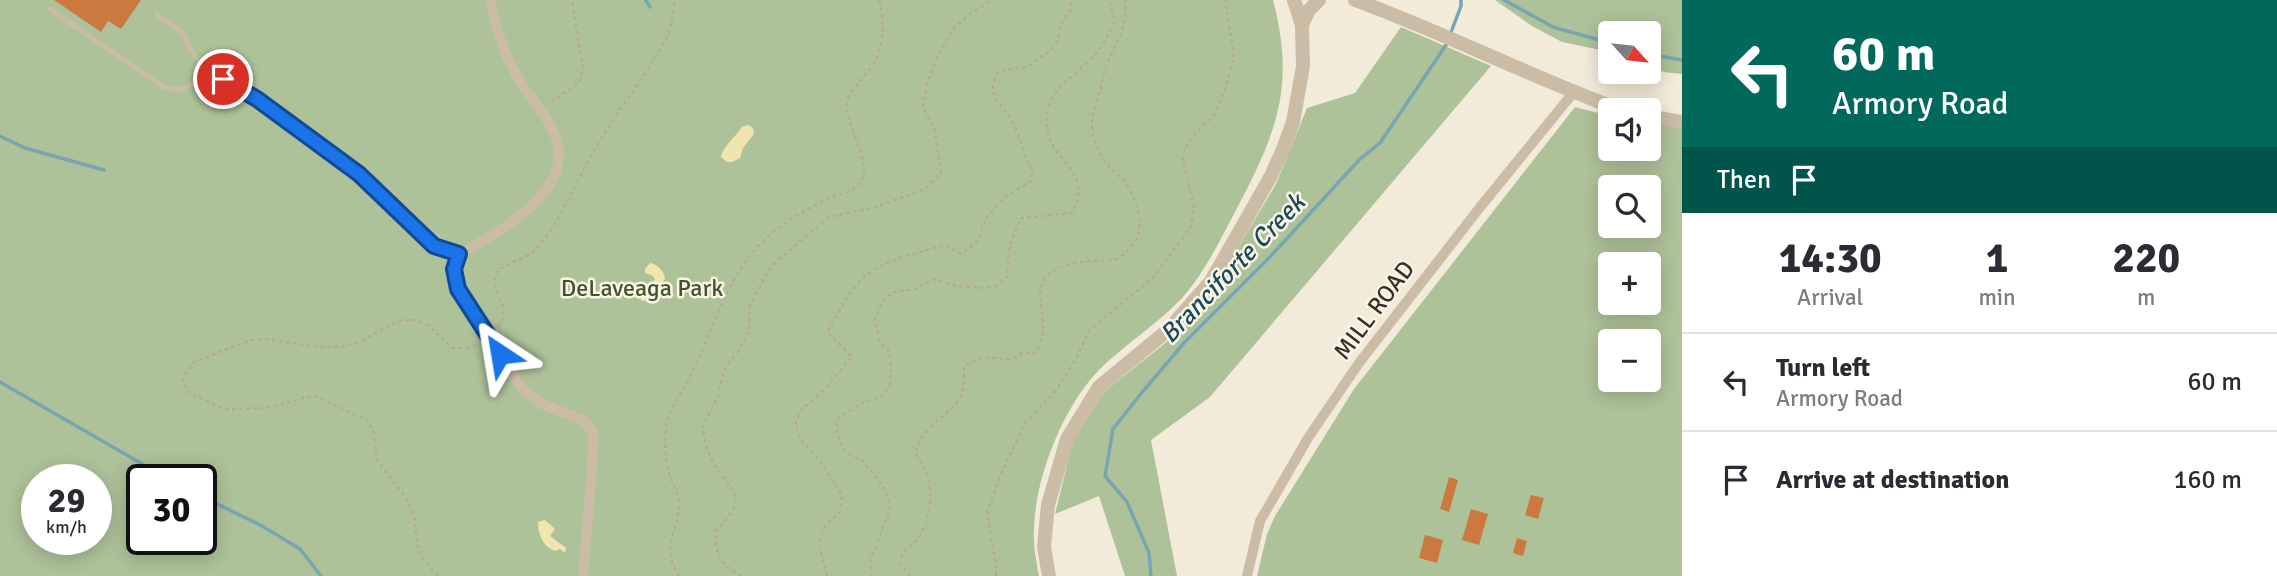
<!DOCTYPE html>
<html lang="en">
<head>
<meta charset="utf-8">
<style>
  :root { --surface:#fff; --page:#f2f2f3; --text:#2b2b33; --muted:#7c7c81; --line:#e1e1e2 }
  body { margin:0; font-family:Signika,sans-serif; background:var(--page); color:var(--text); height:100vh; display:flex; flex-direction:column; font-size:26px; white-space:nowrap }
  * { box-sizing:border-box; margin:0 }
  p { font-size:23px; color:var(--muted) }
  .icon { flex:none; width:38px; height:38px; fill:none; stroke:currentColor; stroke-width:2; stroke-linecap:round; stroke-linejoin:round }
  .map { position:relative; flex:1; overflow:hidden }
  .panel { display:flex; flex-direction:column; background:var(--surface); width:595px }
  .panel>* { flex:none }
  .guide { background:#00695c; color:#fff; overflow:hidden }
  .needle { width:46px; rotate:117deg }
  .fabs { position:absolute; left:1598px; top:21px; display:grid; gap:14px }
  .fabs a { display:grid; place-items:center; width:63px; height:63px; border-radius:7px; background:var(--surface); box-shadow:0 4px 18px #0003; font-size:35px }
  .speed { position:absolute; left:21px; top:464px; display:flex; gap:14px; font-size:35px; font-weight:700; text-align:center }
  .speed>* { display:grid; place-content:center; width:91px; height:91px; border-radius:50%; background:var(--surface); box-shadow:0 4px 18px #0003; line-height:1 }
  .speed small { font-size:18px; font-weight:400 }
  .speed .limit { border:4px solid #111; border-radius:10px; background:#fff; color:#111 }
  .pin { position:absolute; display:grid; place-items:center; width:60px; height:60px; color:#fff; margin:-30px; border:4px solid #fff; border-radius:50%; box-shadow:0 2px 7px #0007 }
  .me { position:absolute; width:77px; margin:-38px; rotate:327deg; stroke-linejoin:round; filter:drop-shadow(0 0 5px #0008) }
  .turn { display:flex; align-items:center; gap:24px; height:147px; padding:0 35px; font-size:32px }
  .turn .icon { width:91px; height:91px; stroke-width:2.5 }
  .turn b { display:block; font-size:49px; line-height:60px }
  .then { display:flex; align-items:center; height:66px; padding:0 35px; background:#0003; gap:14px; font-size:26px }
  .eta { display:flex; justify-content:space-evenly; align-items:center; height:119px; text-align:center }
  .eta b { font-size:42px; font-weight:800; line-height:49px }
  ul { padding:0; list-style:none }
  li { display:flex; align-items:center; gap:21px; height:98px; padding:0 35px; border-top:2px solid var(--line) }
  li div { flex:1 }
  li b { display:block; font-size:26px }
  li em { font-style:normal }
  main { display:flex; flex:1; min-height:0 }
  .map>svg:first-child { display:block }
  .green { fill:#aec299; fill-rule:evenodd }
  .sand { fill:#f0e5af }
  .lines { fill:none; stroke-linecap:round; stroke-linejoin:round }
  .stream { stroke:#78a5b1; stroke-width:3.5 }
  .building { fill:#cc793f }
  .path { stroke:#b7a790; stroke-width:2; stroke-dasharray:3.5 3.5; stroke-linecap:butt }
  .service { stroke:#cbbda5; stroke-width:5 }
  .minor { stroke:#cbbda5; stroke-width:10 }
  .tertiary { stroke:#cbbda5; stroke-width:14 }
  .route-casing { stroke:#114b97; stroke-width:18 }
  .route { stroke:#1a73e8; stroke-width:12 }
  .labels { text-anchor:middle; stroke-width:5; stroke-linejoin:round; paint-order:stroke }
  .park-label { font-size:24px; fill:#3e5629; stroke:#faf4e7 }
  .street-label { font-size:24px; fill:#372f27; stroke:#faf4e7 }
  .water-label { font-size:26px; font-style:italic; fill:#1a4b5a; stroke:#faf4e7 }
</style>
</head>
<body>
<main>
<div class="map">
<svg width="1682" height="576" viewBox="0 0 1682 576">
  <rect width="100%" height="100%" fill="#f3ebda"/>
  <!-- green -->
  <path class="green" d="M0,0H1273C1297,90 1274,138 1233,216C1218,244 1204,273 1183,297C1158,324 1125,344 1099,370C1063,407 1035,478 1034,529C1033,545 1036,560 1039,576H0ZM37,480H96V539H37ZM142,480H201V539H142Z
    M1495,0H1682V74L1664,72L1649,66L1648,33H1610V52L1562,42L1532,26Z
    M1401,27L1491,66L1210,397L1151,440L1177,576H1125L1099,496L1055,514L1073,440L1104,392L1169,340L1217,283L1276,184L1307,108L1355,93Z
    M1575,107L1610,116V149H1648L1649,123L1682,128V576H1257L1267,534L1275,516L1354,389ZM1610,187H1648V226H1610ZM1610,264H1648V303H1610ZM1610,341H1648V380H1610Z"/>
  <!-- sand -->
  <path class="sand" d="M748,125L753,128L754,134L743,148L740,158L732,162H727L721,157C722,148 736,136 742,127Z
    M650,263C657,264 664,271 665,278C660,288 655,300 642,301L637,293C640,283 644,285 652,283L655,279L652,275L645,273V269Z
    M545,520L555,529L550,536L566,548L565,553L560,549L555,551C543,547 538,534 538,522Z"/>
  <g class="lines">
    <!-- stream -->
    <path class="stream" d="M646,0L650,7
      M1504,0L1553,27L1610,43
      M1450,35L1461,6V0
      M1648,54L1682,60
      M0,136L25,148L104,170
      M0,382L170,480
      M201,496L262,526L300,549L321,576
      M1151,576L1149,553L1127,502L1105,476L1113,429L1139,396L1184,343L1269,258L1360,159L1380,143L1448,42"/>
  </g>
  <!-- building -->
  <path class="building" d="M54,0H141L121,29L108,21L101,32Z
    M1449,477L1458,480L1449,512L1440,509Z
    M1531,495L1544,498L1538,519L1525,515Z
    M1471,509L1488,514L1479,545L1462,540Z
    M1425,535L1443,540L1437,563L1419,558Z
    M1517,538L1527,541L1523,556L1513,553Z"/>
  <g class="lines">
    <!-- path -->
    <path class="path" d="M551,102L579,83L583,69L572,0
      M498,327C514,305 489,294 496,273C508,261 526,260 537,248C564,217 577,177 599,142C620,108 646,75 666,39L670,29L675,0
      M438,576L425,562L418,551L414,515L406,498L377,460L374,433L367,420L318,397H307L266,408L224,409L190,393L186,389L183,381L186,371L194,362L251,340L266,339L319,347H340L360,342L392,324L403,320H415L429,326L453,348H467L478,344
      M679,576C659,543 679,534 679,504C679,495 674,487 671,479C666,466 665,452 665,437C667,403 679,402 691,375C713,329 727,276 764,240C781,223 806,210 827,199C838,194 852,193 860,183C875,163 843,124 847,101C850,91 859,83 865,75C884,54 886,27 879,0
      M742,576C719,564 716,556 715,531C753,494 731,495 712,460C707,451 705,438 702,428L718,396L724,369L739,350L749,331L750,305L772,265L829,217L875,207L909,195L925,189L941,172L934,127L923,108L927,83L939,53L954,28L970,14L992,0
      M827,576C820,546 812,533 840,512L842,495L815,454L803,443L795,425L800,411L824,390L852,357L827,332C838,314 848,292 864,277C883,260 921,252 945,245L961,254L977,242L986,218L1004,198L1031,181C1031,177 1032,174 1032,170C1031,165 1026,160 1025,155C1021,144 1017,129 1011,119C1000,102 984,93 999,71L1029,66L1050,51L1057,42L1062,23L1070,12L1071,0
      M872,576L870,561L890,510L889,498L882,485L863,461L853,456L842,448L836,428L839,417L866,401L881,397L890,385L891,366L889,351L880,342L875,320L883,300L894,292L915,289L934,279L957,286L984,288L998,285L1007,277L1009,247L1021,218L1072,213C1098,164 1038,163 1048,111C1053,80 1096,66 1107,36C1109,31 1114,26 1114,21C1114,15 1111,6 1109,0
      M910,576L900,562C902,551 912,546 919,537C934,513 935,477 916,455C918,427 946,420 959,399C965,389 964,377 964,366C969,363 976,360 981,358C997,355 1009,365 1022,353H1035C1054,329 1033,302 1043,281C1050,267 1075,262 1090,261C1099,260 1107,262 1116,259C1124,256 1131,247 1135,241C1144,226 1138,204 1130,190C1126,181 1119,176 1112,170C1102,160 1093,142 1092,127C1091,115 1096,103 1100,91C1101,86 1102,81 1103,76C1112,46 1128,35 1125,0
      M996,576V566L987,513L1002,472L1025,423L1054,393L1075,361L1090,329L1152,279L1191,227L1194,207L1182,156L1191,137L1214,116L1226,86L1234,56L1225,0"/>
    <!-- service -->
    <path class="service" d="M50,9L164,87C186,95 192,85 206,69L190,49L183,33L157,15"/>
    <!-- minor -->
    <path class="minor" d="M490,0C495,28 505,56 520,81C532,101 553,121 558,145C568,195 495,235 459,254L455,269L458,289L523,390L542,404L585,421L593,433L592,470L583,576
      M206,69L257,99L359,174L434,246L459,254
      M1247,576L1260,521L1308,438L1359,363L1481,206L1573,93"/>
    <!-- tertiary -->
    <path class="tertiary" d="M1355,0C1445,33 1531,77 1621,110
      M1302,25L1309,10L1319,0
      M1648,116L1682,122
      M1049,576L1044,547L1048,505L1067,439L1099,387L1168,330L1211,281L1271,176L1283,149L1293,122L1303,66L1302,25L1294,0"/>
  </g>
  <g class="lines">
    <!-- route casing -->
    <g class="route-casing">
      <path id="route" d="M223,79L257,99L359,174L434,246L459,254L454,269L458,289L500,354"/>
    </g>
    <!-- route -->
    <use href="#route" class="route"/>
  </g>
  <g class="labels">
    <!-- park labels -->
    <g class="park-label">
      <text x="642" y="296">DeLaveaga Park</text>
    </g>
    <!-- street labels -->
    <g class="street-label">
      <text transform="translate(1374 310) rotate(-53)" y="8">MILL ROAD</text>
    </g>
    <!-- water labels -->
    <g class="water-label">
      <text transform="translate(1232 268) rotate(-46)" y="9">Branciforte Creek</text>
    </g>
  </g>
</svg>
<div class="fabs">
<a><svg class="needle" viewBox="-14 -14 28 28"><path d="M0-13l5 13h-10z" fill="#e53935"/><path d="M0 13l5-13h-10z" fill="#7c7c81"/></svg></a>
<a><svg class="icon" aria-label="sound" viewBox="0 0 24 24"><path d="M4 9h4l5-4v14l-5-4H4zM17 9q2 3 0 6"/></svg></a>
<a><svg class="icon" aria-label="search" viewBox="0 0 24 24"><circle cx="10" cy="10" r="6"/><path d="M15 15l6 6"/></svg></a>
<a>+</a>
<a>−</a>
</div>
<div class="speed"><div>29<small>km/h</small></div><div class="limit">30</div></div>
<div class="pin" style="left:223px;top:79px;background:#d93025"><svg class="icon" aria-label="arrive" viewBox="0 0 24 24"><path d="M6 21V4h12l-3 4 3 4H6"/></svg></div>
<svg class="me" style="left:500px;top:354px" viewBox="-20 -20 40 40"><path d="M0-17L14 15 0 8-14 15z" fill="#1a73e8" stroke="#fff" stroke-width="4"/></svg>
</div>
<section class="panel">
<div class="guide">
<div class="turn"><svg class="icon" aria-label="left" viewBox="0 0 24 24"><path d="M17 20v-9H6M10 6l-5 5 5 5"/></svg><div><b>60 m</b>Armory Road</div></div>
<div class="then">Then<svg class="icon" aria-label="arrive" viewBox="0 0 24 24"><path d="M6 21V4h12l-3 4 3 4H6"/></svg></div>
</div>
<div class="eta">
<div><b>14:30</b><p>Arrival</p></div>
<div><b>1</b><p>min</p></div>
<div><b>220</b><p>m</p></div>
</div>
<ul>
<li><svg class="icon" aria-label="left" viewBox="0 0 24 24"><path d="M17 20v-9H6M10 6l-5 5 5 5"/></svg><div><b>Turn left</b><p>Armory Road</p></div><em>60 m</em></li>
<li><svg class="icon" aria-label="arrive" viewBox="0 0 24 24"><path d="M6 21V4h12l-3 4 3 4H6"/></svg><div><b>Arrive at destination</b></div><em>160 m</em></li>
</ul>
</section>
</main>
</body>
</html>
